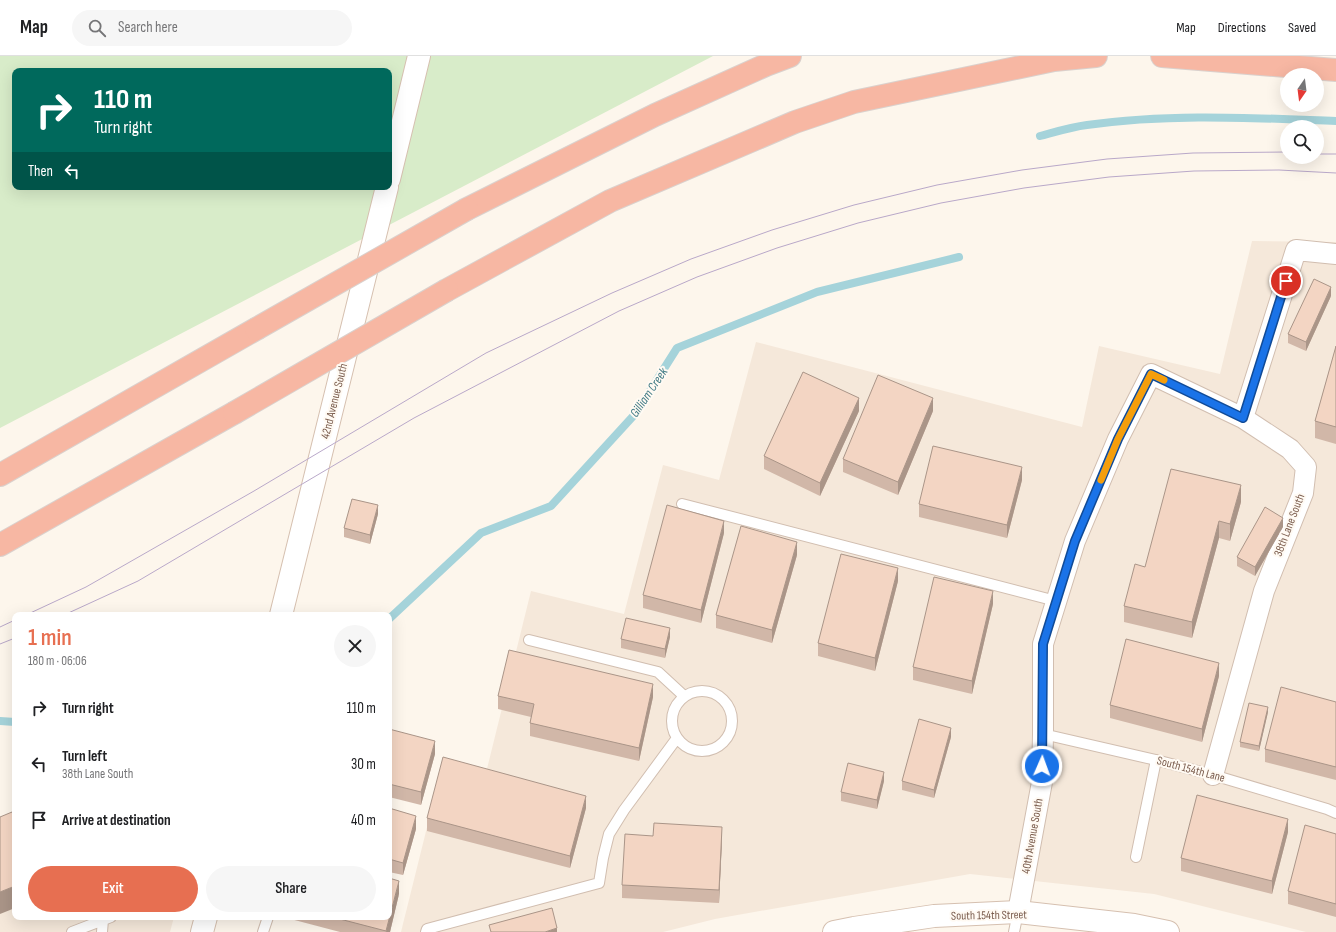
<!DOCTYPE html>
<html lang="en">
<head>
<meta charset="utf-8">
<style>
  :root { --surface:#fff; --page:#f6f6f6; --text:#202124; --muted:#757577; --line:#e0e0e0; --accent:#e76f51 }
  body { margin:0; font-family:"Sofia Sans Condensed",sans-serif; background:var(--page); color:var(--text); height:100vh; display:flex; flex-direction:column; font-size:15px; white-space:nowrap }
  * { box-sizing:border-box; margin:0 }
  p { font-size:13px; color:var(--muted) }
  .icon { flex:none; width:22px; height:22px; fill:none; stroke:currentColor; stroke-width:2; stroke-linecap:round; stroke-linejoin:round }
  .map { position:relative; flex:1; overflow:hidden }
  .side { position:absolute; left:12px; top:556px; width:380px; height:308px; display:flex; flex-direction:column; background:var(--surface); border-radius:8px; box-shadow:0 4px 16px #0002 }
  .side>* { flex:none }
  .top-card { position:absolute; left:12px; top:12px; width:380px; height:122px; border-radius:8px; box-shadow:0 4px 16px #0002; background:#00695c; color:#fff; overflow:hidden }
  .needle { width:26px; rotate:194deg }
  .fabs { position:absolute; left:1280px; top:12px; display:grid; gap:8px }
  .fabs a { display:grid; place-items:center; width:44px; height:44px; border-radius:50%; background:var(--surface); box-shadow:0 4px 16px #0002; font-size:20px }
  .pin { position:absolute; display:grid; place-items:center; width:34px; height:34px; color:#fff; margin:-17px; border:2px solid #fff; border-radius:50%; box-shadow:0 1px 4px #0007 }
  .me { position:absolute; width:44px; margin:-22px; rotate:2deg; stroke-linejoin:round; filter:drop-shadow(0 0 3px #0008) }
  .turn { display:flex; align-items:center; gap:14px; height:84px; padding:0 16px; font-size:18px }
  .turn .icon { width:52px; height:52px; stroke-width:2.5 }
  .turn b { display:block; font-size:28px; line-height:34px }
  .then { display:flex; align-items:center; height:38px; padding:0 16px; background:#0003; gap:8px; font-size:15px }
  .round { display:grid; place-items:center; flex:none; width:42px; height:42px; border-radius:21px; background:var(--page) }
  .summary { display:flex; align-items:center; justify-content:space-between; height:68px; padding:0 16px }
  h1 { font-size:24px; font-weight:600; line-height:30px; color:var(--accent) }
  .cta { display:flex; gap:8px; margin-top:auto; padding:8px 16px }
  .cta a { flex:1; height:46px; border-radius:24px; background:var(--accent); color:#fff; font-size:16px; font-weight:600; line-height:46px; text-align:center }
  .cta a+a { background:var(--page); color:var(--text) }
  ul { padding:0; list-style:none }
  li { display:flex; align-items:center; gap:12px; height:56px; padding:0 16px }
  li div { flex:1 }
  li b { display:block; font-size:15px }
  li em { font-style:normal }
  header { display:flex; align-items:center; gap:24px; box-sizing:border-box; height:56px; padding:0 20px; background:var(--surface); border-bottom:1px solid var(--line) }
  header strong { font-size:19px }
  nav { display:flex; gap:22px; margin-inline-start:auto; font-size:14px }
  .search { width:280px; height:36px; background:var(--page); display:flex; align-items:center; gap:10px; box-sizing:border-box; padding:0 14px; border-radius:22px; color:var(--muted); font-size:15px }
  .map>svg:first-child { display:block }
  .residential { fill:#f5e8da }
  .green { fill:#d8ecc9; fill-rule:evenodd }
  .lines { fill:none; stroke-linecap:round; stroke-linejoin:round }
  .stream { stroke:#a5d3da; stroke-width:8 }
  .lane-casing { stroke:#d1beb0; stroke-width:12 }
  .street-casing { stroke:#d1beb0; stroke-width:22 }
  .secondary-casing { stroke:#d6c0b0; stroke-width:24 }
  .highway-casing { stroke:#dad1cd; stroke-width:24 }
  .lane { stroke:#fff; stroke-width:10 }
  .street { stroke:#fff; stroke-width:20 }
  .secondary { stroke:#fff; stroke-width:22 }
  .highway { stroke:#f7b7a3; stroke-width:22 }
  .tram { stroke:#b9a8c9; stroke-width:1 }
  .highway-bridge-casing { stroke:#dad1cd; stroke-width:24; stroke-linecap:butt }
  .highway-bridge { stroke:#f7b7a3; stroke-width:22 }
  .wall { fill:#d1b7a8 }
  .shaded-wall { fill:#aa9588 }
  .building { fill:#f3d5c3; stroke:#aa9588 }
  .route-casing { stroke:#114b97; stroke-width:10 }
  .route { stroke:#1a73e8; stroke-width:7 }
  .slow { stroke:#f59e0b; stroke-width:7 }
  .labels { text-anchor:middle; stroke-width:4; stroke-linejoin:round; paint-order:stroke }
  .street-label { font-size:12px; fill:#7a5c4d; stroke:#fffaf3 }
  .water-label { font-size:13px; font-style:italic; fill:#437c86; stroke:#fffaf3 }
</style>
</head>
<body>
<header>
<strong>Map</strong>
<div class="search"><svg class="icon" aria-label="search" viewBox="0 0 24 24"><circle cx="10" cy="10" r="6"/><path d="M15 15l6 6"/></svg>Search here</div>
<nav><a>Map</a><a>Directions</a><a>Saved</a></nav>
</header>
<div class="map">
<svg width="1336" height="876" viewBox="0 0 1336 876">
  <rect width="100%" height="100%" fill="#fdf6ec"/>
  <!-- residential -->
  <path class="residential" d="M1252,185L1336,186V876H1306L1154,838L970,818L715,863L663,876H401L438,727L481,737L531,535L624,558L663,409L719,424L756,286L1082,371L1099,290L1220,318Z
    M15,766V861H174L170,876H0V773Z"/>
  <!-- green -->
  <path class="green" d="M0,0H713L0,372ZM15,15H389V131H15Z"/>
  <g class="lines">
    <!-- stream -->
    <path class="stream" d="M1040,80C1055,76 1071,71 1087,69C1170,57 1253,62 1336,65
      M389,563L481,477L551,450L636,357L677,292L817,236L959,201
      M0,665L15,666"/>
    <!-- lane casing -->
    <g class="lane-casing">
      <path id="lane" d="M682,448L1056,545
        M529,584L658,616L684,640
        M672 665a30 30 0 1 1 60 0a30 30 0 1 1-60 0Z
        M1043,678L1156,704L1213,719L1327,753L1336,757
        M1136,801L1156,704
        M72,876L111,861
        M102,876L103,864
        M263,876L268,861
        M426,876L427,873L599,827L603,802L609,778L624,754L677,682
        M1014,876L1018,856"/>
    </g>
    <!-- street casing -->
    <g class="street-casing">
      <path id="street" d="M1213,719L1264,535L1303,437L1306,411L1290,393L1243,362L1296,194L1336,198
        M1018,856L1042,726L1043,678V588L1075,485L1118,383L1151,318L1243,362"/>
    </g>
    <!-- secondary casing -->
    <g class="secondary-casing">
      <path id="secondary" d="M389,123L419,0
        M281,559L387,131
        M202,876L206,861
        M834,876L854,872L934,860L1018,856L1134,869L1168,876"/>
    </g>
    <!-- highway casing -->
    <g class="highway-casing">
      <path id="highway" d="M1162,0L1336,14
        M467,153L655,59L766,9L790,0
        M447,234L610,145L795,66L854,46L1054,4L1096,0
        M0,419L256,273
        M0,489L234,357"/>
    </g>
    <!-- lane -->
    <use href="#lane" class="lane"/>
    <!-- street -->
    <use href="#street" class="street"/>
    <!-- secondary -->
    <use href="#secondary" class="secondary"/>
    <!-- highway -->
    <use href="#highway" class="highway"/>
    <!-- tram -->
    <path class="tram" d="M1317,98H1336
      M26,559L86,531L254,435L486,297L612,237L691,203L772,174L854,149L937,129L1022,114L1107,103L1193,97L1287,96
      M64,559L138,525L414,362L619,255L697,221L777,192L858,167L941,147L1024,132L1109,121L1194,115L1279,114L1336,117
      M0,571L15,564
      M0,588L15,582"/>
    <!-- highway-bridge casing -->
    <g class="highway-bridge-casing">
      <path id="highway-bridge" d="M256,273L467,153
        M234,357L447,234"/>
    </g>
    <!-- highway-bridge -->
    <use href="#highway-bridge" class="highway-bridge"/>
  </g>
  <!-- wall -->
  <path class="wall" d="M1331,240L1306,295L1288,287V278Z
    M1336,290V388L1315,382V365Z
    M859,355L820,440L764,413V400Z
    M933,355L898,439L843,416V403Z
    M1022,424L1007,482L919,461V448Z
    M1241,446L1230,485L1219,482L1192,582L1124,566V550L1145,511Z
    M378,458L370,488L344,481V472Z
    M1283,471L1255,520L1237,510V501Z
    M724,477L701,567L643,552V539Z
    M797,499L772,587L716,572V559Z
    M898,525L875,615L818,600V587Z
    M993,548L972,638L913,624V611Z
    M670,581L665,602L621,592V583Z
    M1219,620L1202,686L1110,662V649Z
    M498,640L653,641L639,705L530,680V667L531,661L498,653Z
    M1336,646V724L1265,706V693Z
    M1268,656L1259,695L1240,691V686Z
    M389,673L435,698L421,749L389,741Z
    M951,681L934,742L902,734V725Z
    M884,725L877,753L841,745V736Z
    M389,752L416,773L403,819L389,816Z
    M586,752L570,812L427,775V762Z
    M1288,776L1272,838L1181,815V802Z
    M1336,778V861L1288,848V835Z
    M653,780L722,784L719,847L622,842V829Z
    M399,838L390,876H340L283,861H389Z"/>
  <!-- shaded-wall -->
  <path class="shaded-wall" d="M1331,231V240L1306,295V286Z
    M859,342V355L820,440V427Z
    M933,342V355L898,439V426Z
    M1022,411V424L1007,482V469Z
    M1241,429V446L1230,485V468Z
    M378,449V458L370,488V479Z
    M1283,462V471L1255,520V511Z
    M724,465V477L701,567V554Z
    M1219,465V482L1192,582V566Z
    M797,486V499L772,587V574Z
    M898,512V525L875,615V602Z
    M993,535V548L972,638V625Z
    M670,572V581L665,602V593Z
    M1219,607V620L1202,686V673Z
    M653,628V641L639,705V692Z
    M1268,651V656L1259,695V690Z
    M951,672V681L934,742V734Z
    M435,685V698L421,749V736Z
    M884,716V725L877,753V744Z
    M586,740V752L570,812V800Z
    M416,760V773L403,819V807Z
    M1288,763V776L1272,838V825Z
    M722,771V784L719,847V834Z
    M399,825V838L390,876H386Z
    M15,830V852L0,858V836Z
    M557,872V876H545Z"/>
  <!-- building -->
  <path class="building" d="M1314,223L1331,231L1306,286L1288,278Z
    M1336,290V371L1315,365Z
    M803,316L859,342L820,427L764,400Z
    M878,319L933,342L898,426L843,403Z
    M933,390L1022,411L1007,469L919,448Z
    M1171,413L1241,429L1230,468L1219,465L1192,566L1124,550L1135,508L1145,511Z
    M352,443L378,449L370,479L344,472Z
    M667,449L724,465L701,554L643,539Z
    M1265,451L1283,462L1255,511L1237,501Z
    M741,470L797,486L772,574L716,559Z
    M841,498L898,512L875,602L818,587Z
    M934,521L993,535L972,625L913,611Z
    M626,562L670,572L665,593L621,583Z
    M1126,583L1219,607L1202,673L1110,649Z
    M509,594L653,628L639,692L530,667L534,648L498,640Z
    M1281,631L1336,646V711L1265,693Z
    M1249,647L1268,651L1259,690L1240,686Z
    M919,663L951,672L934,734L902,725Z
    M389,673L435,685L421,736L389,728Z
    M443,701L586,740L570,800L427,762Z
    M848,707L884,716L877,744L841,736Z
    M1197,739L1288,763L1272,825L1181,802Z
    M389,752L416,760L403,807L389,803Z
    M12,756L15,765V830L0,836V761Z
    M654,767L722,771L719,834L622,829L625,778L653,780Z
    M1305,769L1336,778V848L1288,835Z
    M389,822L399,825L386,875L332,861H389Z
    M552,852L557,872L545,876H491L489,869Z"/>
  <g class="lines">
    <!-- route casing -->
    <g class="route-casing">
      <path id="route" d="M1042,710L1043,588L1075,485L1118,383L1151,318L1243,362L1286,225"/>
    </g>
    <!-- route -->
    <use href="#route" class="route"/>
    <!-- slow -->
    <path class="slow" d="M1101,424L1118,383L1151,318L1164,324"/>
  </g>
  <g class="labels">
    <!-- street labels -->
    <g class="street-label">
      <text transform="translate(334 345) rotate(-76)" y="4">42nd Avenue South</text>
      <text transform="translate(1289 469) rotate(-69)" y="4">38th Lane South</text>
      <text transform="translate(1191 713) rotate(15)" y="4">South 154th Lane</text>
      <text transform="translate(1032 780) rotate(-80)" y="4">40th Avenue South</text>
      <text transform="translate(989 859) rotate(-1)" y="4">South 154th Street</text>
    </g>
    <!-- water labels -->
    <g class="water-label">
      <text transform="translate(648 336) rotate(-56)" y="5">Gilliam Creek</text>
    </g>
  </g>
</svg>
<div class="fabs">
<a><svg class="needle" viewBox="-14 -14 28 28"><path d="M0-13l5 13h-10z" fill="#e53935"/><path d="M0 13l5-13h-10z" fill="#757577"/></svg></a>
<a><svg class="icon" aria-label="search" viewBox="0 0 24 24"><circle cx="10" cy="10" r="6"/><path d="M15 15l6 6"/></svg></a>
</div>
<div class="pin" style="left:1286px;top:225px;background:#d93025"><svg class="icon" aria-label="arrive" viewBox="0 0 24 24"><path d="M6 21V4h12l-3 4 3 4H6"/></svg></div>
<svg class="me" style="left:1042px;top:710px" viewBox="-20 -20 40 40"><circle r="17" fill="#1a73e8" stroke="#fff" stroke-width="3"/><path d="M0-11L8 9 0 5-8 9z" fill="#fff"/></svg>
<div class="top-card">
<div class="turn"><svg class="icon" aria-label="right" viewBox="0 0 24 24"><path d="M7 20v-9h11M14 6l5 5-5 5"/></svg><div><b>110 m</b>Turn right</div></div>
<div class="then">Then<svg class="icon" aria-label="left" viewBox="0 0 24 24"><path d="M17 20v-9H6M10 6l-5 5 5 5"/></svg></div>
</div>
<section class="side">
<div class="summary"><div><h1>1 min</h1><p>180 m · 06:06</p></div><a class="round"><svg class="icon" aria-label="close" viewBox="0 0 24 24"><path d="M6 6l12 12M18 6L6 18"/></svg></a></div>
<ul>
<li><svg class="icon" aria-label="right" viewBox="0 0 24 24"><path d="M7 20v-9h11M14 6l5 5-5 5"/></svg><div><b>Turn right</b></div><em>110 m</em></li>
<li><svg class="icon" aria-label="left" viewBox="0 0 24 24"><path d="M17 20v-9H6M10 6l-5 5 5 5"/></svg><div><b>Turn left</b><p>38th Lane South</p></div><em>30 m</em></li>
<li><svg class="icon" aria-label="arrive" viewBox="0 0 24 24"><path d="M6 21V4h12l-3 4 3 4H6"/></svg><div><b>Arrive at destination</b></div><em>40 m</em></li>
</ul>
<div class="cta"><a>Exit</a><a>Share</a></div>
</section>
</div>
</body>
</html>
